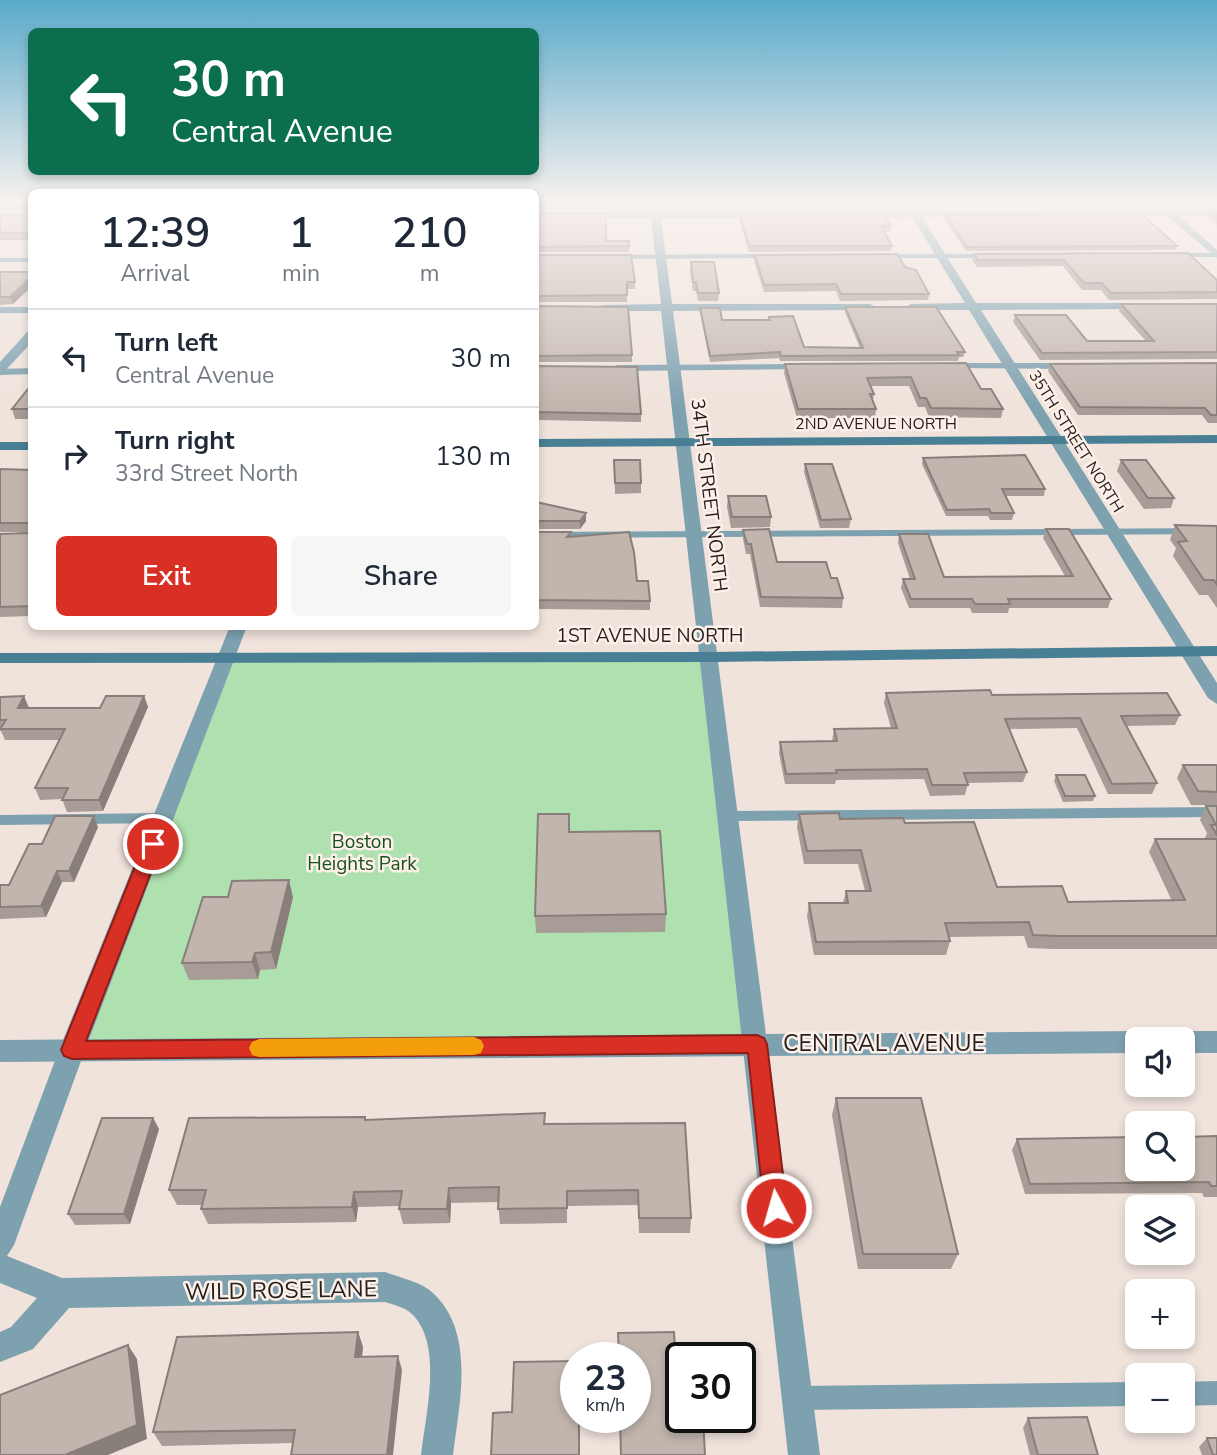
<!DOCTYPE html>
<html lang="en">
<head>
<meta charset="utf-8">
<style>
  :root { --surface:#fff; --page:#f6f6f7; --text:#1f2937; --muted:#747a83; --line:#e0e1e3; --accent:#d93025 }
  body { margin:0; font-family:"Nunito Sans",sans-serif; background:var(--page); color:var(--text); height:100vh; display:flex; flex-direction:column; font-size:26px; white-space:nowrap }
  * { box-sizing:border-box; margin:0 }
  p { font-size:23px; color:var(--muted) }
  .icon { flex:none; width:38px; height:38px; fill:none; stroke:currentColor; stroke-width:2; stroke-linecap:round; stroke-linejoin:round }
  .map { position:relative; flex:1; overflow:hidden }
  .sheet { position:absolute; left:28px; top:189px; width:511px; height:441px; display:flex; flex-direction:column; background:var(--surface); border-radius:10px; box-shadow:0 4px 10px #0003 }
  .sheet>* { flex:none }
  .guide { position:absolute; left:28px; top:28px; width:511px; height:147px; border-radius:10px; box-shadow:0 4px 10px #0003; background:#0b6e4f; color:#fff; overflow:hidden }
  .controls { position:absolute; left:1125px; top:1027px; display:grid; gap:14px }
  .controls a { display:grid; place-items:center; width:70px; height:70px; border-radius:10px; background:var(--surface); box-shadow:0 4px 10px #0003; font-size:35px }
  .speed { position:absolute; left:560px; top:1342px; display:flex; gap:14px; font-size:35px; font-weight:700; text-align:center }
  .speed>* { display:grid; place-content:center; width:91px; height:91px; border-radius:50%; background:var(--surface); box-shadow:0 4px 10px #0003; line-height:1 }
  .speed small { font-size:18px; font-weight:400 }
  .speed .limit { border:4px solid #111; border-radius:10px; background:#fff; color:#111 }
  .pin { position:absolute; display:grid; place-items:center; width:60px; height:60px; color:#fff; margin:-30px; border:4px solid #fff; border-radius:50%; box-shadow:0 2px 7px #0007 }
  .me { position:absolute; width:77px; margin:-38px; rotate:354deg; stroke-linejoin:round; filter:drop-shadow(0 0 5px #0008) }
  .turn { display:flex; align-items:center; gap:24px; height:147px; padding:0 28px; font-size:32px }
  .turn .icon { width:91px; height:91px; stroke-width:2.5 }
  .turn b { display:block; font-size:49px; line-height:60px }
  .eta { display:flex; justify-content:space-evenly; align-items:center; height:119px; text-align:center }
  .eta b { font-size:42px; font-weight:600; line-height:49px }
  .primary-button { display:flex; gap:14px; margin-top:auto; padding:14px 28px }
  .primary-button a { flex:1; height:80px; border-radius:10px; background:var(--accent); color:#fff; font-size:28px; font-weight:600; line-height:80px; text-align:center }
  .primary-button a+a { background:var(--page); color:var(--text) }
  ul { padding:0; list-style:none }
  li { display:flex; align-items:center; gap:21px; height:98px; padding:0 28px; border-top:2px solid var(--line) }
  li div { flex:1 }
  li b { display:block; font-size:26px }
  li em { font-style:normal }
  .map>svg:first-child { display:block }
  .green { fill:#aee1af }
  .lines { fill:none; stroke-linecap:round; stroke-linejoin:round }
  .service { fill:#7ea1b0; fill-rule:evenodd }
  .minor { fill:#7ea1b0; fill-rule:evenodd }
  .tertiary { fill:#7ea1b0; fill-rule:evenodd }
  .secondary { fill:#497f95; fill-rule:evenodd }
  .wall { fill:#a79c96 }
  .shaded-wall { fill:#887f7a }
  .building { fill:#c2b5ae; stroke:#887f7a; stroke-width:2 }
  .route { fill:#d93025; stroke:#8d1f18; stroke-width:2 }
  .slow { fill:#f59e0b }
  .labels { text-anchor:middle; stroke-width:5; stroke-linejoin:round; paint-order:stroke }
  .far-street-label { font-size:16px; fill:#231f1c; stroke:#fef0e9 }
  .street-label { font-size:19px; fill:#231f1c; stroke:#fef0e9 }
  .park-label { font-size:19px; fill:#16521e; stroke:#fef0e9 }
  .near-street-label { font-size:23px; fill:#231f1c; stroke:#fef0e9 }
</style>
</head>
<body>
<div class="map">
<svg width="1217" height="1455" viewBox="0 0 1217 1455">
  <rect width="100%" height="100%" fill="#f0e3dc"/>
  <!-- green -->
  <path class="green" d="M227,656L710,657L757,1044L72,1050Z"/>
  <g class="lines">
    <!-- service -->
    <path class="service" d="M1167,253H1217V257H1170L1166,255Z
      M772,254L776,256L775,258L614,259L610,257L614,255Z
      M880,254H993L997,256L993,258H877L876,256Z
      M0,258H32V262H0Z
      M950,363H1066L1071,366L1066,369L947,368V364Z
      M804,364L809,367L807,369L617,371L612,368L617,365Z
      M32,368V374L0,375V369Z
      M1217,528V534L536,538V532Z
      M1217,807V817L730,821L725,820L722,816L725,812L730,811Z
      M163,813L168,814L171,818L168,822L163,823L0,825V815Z
      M1217,1381V1405L1183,1406V1382Z
      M1138,1382V1406L797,1410L789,1406L785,1398L789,1390L797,1386Z"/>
    <!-- minor -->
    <path class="minor" d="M649,202H659L660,212L908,211L905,206L910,203L918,211L1161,210L1165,206L1172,210H1217V216H1179L1217,250V258L1167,216L922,217L976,303H1147L1153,306L1147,309L981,310L1217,683V704L1208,698L969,310H911L905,307L911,304L965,303L912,217L661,218L672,304H870L876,307L870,310L673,311L820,1455H788L661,311H603L597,308L603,305L661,304L651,218H536V212H650Z
      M0,307H32V313H0Z
      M28,331H32V342L4,372L0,373V362Z
      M230,626H247L85,1050L14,1245L7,1256L62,1278L385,1272C401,1278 422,1282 434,1294C476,1334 459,1405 453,1455H421C425,1417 443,1348 414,1316C407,1308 395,1305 385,1302L69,1308L33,1349L0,1362V1332L11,1327L37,1298L0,1283V1207L59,1050Z"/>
    <!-- tertiary -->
    <path class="tertiary" d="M1138,1031L1147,1034L1149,1040H1138V1053L0,1062V1040Z
      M1183,1031H1217V1053H1183V1040H1172L1174,1034Z"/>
    <!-- secondary -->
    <path class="secondary" d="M1217,435V443L536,447V439Z
      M0,442H32V450H0Z
      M1217,646V656L710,662L0,663V653L710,652Z"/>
  </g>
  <!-- wall -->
  <path class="wall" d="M0,202H32V240H0V214L30,215L31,210H0Z
    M536,202H626V203H605V209H536V211Z
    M682,202H704V204H683Z
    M734,202H875L877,205L876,208L736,209Z
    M933,202H1130L1129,208H937Z
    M1189,202H1217V208L1195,207Z
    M1211,213H1217V225L1209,219Z
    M536,214L606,241H629V252H536V254Z
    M740,215L891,226L890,232H884L892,246L891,251L749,252L739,220Z
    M946,215L1177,246L1175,250L966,251L945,220Z
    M1188,253L1217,280V299L1109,300L1101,290H1082L1063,266L977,267L972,260L974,254Z
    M536,255L635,282V289H627V302H536V304Z
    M755,255L905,267L929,294L928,300L840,301L836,291L764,292L754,261Z
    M691,262L719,293L718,301H698L696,291H693L690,270Z
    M0,272H32V286L13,304L0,305Z
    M1121,304H1217V359L1040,360L1013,322L1015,315L1087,341H1146L1119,311Z
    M536,306L632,355V362H536V364Z
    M845,307L965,352L963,357H959L958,361H780L779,358L710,362L700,313V308L722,320H769V317L804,347L860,348L845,312Z
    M966,363L981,389L1003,409L1001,418L929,417L925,407H918L909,386H871L874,394L873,401L876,409L875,418H797L784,373L785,364Z
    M1217,363V423H1208L1202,415H1078L1048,371L1050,364Z
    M536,366L641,414V422L536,420Z
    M32,389V419H15L12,409Z
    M923,458L1045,489L1044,496H1005L1014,513L1012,520H990L988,516H946L922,464Z
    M614,460L641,483V493L615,494Z
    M1121,460L1174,498L1171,508L1144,509L1117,471Z
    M805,464L851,519L849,528H820L804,472Z
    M0,469L32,470V616L0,617V534L30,532H0Z
    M728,496L771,517L770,527L731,528L727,507Z
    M536,502L586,513V521L580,529H536V531Z
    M1175,525L1217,526V608L1208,595H1199L1173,556L1176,548L1170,540Z
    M1046,529L1111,599L1108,608H1009L1008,613H972L970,608H909L901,588L903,579H910L898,543L899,534L944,577L1065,576L1043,538Z
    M743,530L777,562L831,578L843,598L842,608L760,607L750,554H746L743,539Z
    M536,532L571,536L637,581L650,601V610L536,609Z
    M886,693L992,695L1180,715L1175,725L1126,726L1157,783L1152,794H1108L1077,728L1009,729L1027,772L1023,782L968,783L965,795L930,796L924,779L836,780L835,784H785L779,753L780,742L832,741L834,729L891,728L884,703Z
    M144,696L148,707L103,811L67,812L62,799L40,800L35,788L59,740H5L1,731H0V697L29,708H100Z
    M1183,765L1217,767V805H1191L1177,778Z
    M1056,775L1095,796L1093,801L1063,802L1054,781Z
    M1206,806H1217V949H1054L1028,948L1024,936L949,937L950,941L946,955H814L807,916L809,903H843L846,891H865L858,864H804L797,827L799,814L840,819L905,823L997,887L1068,902L1172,901L1149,852L1155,839L1205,838L1207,833L1200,820Z
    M98,827L74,882H62L46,917L0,919V885H9L42,844Z
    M570,832L666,914L665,932L536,933L535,916Z
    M293,897L276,969L260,970L258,979L189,980L182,963Z
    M836,1098L958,1254L951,1269H858L832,1115Z
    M153,1118L159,1129L130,1224L75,1225L68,1214Z
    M366,1120L545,1124L691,1218L690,1233H639L638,1205L567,1206V1223L500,1224L498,1202L451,1203L450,1223L403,1224L399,1209L400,1206L358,1207L356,1222L208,1224L201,1209L202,1205H177L169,1190Z
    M1217,1136V1197H1204L1202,1193L1025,1194L1012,1150L1017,1139Z
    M358,1332L363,1347L362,1357L402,1370L293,1443L162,1446L153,1432Z
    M1028,1418L1098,1455H1030L1023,1428Z
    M1207,1438L1217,1455H1202L1199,1447Z"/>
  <!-- shaded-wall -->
  <path class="shaded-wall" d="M32,276V286L13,304L10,297Z
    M586,513V521L580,529V521Z
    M24,696L29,708H18Z
    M144,696L148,707L103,811L99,800Z
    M94,816L98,827L74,882L69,871Z
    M57,871L62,882L46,917L41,906Z
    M289,880L293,897L276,969L271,952Z
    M255,953L260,970L258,979L252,962Z
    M153,1118L159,1129L130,1224L124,1214Z
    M449,1188L451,1203L450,1223L447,1209Z
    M354,1192L358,1207L356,1222L352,1207Z
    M358,1332L363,1347L360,1371L355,1357Z
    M128,1345L137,1359L147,1439L108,1455H65Z
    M398,1356L402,1370L393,1455H387Z"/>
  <!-- building -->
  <path class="building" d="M0,202H32V205L30,204H0Z
    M536,202H605V203H536V204Z
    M735,202H875L877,205H736Z
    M938,202H1130L938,203Z
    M32,210V233H0V214L30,215Z
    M1211,213H1217V219Z
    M536,214H606V241H629V246L536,247Z
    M884,214L891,226H881L892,246H749L740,215Z
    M1142,214L1177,246L967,247L946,215Z
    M1188,253L1217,280V292L1111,293L1102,283H1084L1064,260H978L974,254Z
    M897,254L905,267L916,270L929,294H841L836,284L764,285L755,255Z
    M536,255H631L635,282H627V295L536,296Z
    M691,262H714L719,293H698L696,282H693Z
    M0,272H32V276L10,297H0Z
    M1121,304H1217V352L1042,353L1015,315H1066L1087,341H1154Z
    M536,306L628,307L632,355L536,356Z
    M845,307H936L965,352H957L959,355L781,356L780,352L710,356L700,308H720L722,320H770L769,317L793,316L804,347L863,348Z
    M966,363L981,389H991L1003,409L931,408L926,398H920L911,377L867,378L874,394H870L876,409H798L785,364Z
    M1217,363V415H1211L1205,408L1080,407L1050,364Z
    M536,366L637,367L641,414L536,412Z
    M28,389H32V409H12Z
    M1025,455L1045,489H1002L1014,513H991L989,509L947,510L923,458Z
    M614,460H640L641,483H615Z
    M1121,460H1146L1174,498H1148Z
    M805,464H832L851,519L821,520Z
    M0,469L32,470V606L0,607V534L30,533L31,525L28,523H0Z
    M728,496H766L771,517H732Z
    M536,502L586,513L580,521H536Z
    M1175,525L1217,526V585L1214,580H1204L1178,542L1187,541Z
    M769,529L777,562H826L831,578H837L843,598L761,597L751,544H747L743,530Z
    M1046,529H1069L1111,599H1008L1010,604H975L972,599H911L903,579H915L899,534H928L944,577L1073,576Z
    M536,532H571L567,537L629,532L634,552L637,581H648L650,601L536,600Z
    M990,690L992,695L1167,693L1180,715L1121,716L1157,783L1112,784L1080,718L1005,719L1027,772L964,773L968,785H932L927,769L836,770L837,773L786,774L780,742L837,741L834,729L897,728L886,693Z
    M24,696L18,708H100L106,696H144L99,800H62L68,788H35L65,729H0L6,720H0V697Z
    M1183,765H1216L1217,767V792L1198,791Z
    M1056,775H1085L1095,796H1065Z
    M1206,806H1217V835L1211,825H1216Z
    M839,813L840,819L903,818L905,823L974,822L997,887L1062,886L1068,902L1185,900L1155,839H1217V936H1059L1033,935L1029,922L945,923L950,941L816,942L809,903H848L846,891H871L861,850L807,851L799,814Z
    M538,814H569V832L660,831L666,914L535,916Z
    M55,816H94L69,871H57L41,906L0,907V885H9L29,844H42Z
    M289,880L271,952L255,953L252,962L182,963L203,897H228L232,881Z
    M836,1098H921L958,1254H863Z
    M545,1113L544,1124L685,1123L691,1218H639L638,1190L567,1191V1208L498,1209L499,1187L449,1188L447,1209H399L402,1191L354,1192L352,1207L201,1209L206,1190H169L189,1118L365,1117V1120Z
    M102,1118H153L124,1214H68Z
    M1217,1136V1186H1211L1209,1182L1030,1184L1017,1139L1138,1137V1169H1183V1137Z
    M358,1332L355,1357L398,1356L387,1455H291L295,1430L153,1432L177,1337Z
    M674,1332L677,1384H681V1418H703L705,1455H621L620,1418H635V1358H619L618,1333Z
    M128,1345L137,1425L65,1455H0V1395Z
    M576,1361V1418H579V1455H491L493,1413L512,1412L514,1362Z
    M1087,1417L1098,1455H1038L1028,1418Z
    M1207,1438H1217V1455H1213Z"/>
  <!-- sky -->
  <linearGradient id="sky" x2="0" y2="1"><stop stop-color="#5aaaca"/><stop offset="0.5" stop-color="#f8f2ef"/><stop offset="1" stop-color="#f8f2ef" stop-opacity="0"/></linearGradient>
  <rect width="1217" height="406" fill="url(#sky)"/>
  <!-- route -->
  <path class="route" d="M153,837L159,839L162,844L86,1041L757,1035L764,1038L767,1044L787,1208L784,1215L776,1219L767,1215L764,1208L748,1053L72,1059L64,1056L61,1050L144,844L147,839Z"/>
  <!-- slow -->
  <path class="slow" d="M474,1037L481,1040L484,1046L481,1053L474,1055L259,1057L252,1055L249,1048L252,1042L259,1039Z"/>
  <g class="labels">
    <!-- far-street labels -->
    <g class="far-street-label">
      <text x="876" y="429">2ND AVENUE NORTH</text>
      <text transform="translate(1077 441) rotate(58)" y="6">35TH STREET NORTH</text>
    </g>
    <!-- street labels -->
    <g class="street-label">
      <text transform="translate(710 495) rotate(83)" y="7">34TH STREET NORTH</text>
      <text x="650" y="642">1ST AVENUE NORTH</text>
    </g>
    <!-- park labels -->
    <g class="park-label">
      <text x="362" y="848">Boston<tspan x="362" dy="22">Heights Park</tspan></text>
    </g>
    <!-- near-street labels -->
    <g class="near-street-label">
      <text x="884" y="1051">CENTRAL AVENUE</text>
      <text transform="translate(281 1290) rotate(-1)" y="8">WILD ROSE LANE</text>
    </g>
  </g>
</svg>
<div class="controls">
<a><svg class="icon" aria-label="sound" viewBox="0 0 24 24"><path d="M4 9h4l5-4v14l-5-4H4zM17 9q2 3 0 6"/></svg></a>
<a><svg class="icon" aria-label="search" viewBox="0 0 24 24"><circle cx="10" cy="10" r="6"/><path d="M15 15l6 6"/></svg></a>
<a><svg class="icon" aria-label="layers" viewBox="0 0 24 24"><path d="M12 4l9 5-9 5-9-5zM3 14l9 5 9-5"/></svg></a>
<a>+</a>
<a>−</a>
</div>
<div class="speed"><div>23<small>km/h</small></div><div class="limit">30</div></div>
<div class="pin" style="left:153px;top:844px;background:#d93025"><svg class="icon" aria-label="arrive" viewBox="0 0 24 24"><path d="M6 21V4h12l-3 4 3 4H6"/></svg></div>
<svg class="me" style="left:776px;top:1208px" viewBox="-20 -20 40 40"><circle r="17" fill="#d93025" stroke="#fff" stroke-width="3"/><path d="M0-11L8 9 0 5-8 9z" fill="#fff"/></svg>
<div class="guide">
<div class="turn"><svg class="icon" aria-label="left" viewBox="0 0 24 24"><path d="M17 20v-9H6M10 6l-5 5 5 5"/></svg><div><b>30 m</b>Central Avenue</div></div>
</div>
<section class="sheet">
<div class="eta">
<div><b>12:39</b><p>Arrival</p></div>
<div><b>1</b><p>min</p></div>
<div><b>210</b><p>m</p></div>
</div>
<ul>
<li><svg class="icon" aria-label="left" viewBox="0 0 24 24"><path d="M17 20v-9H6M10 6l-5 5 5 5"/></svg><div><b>Turn left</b><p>Central Avenue</p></div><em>30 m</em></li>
<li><svg class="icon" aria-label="right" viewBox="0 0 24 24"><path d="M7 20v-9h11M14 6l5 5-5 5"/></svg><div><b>Turn right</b><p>33rd Street North</p></div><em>130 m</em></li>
</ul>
<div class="primary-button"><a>Exit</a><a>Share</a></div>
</section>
</div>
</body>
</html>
